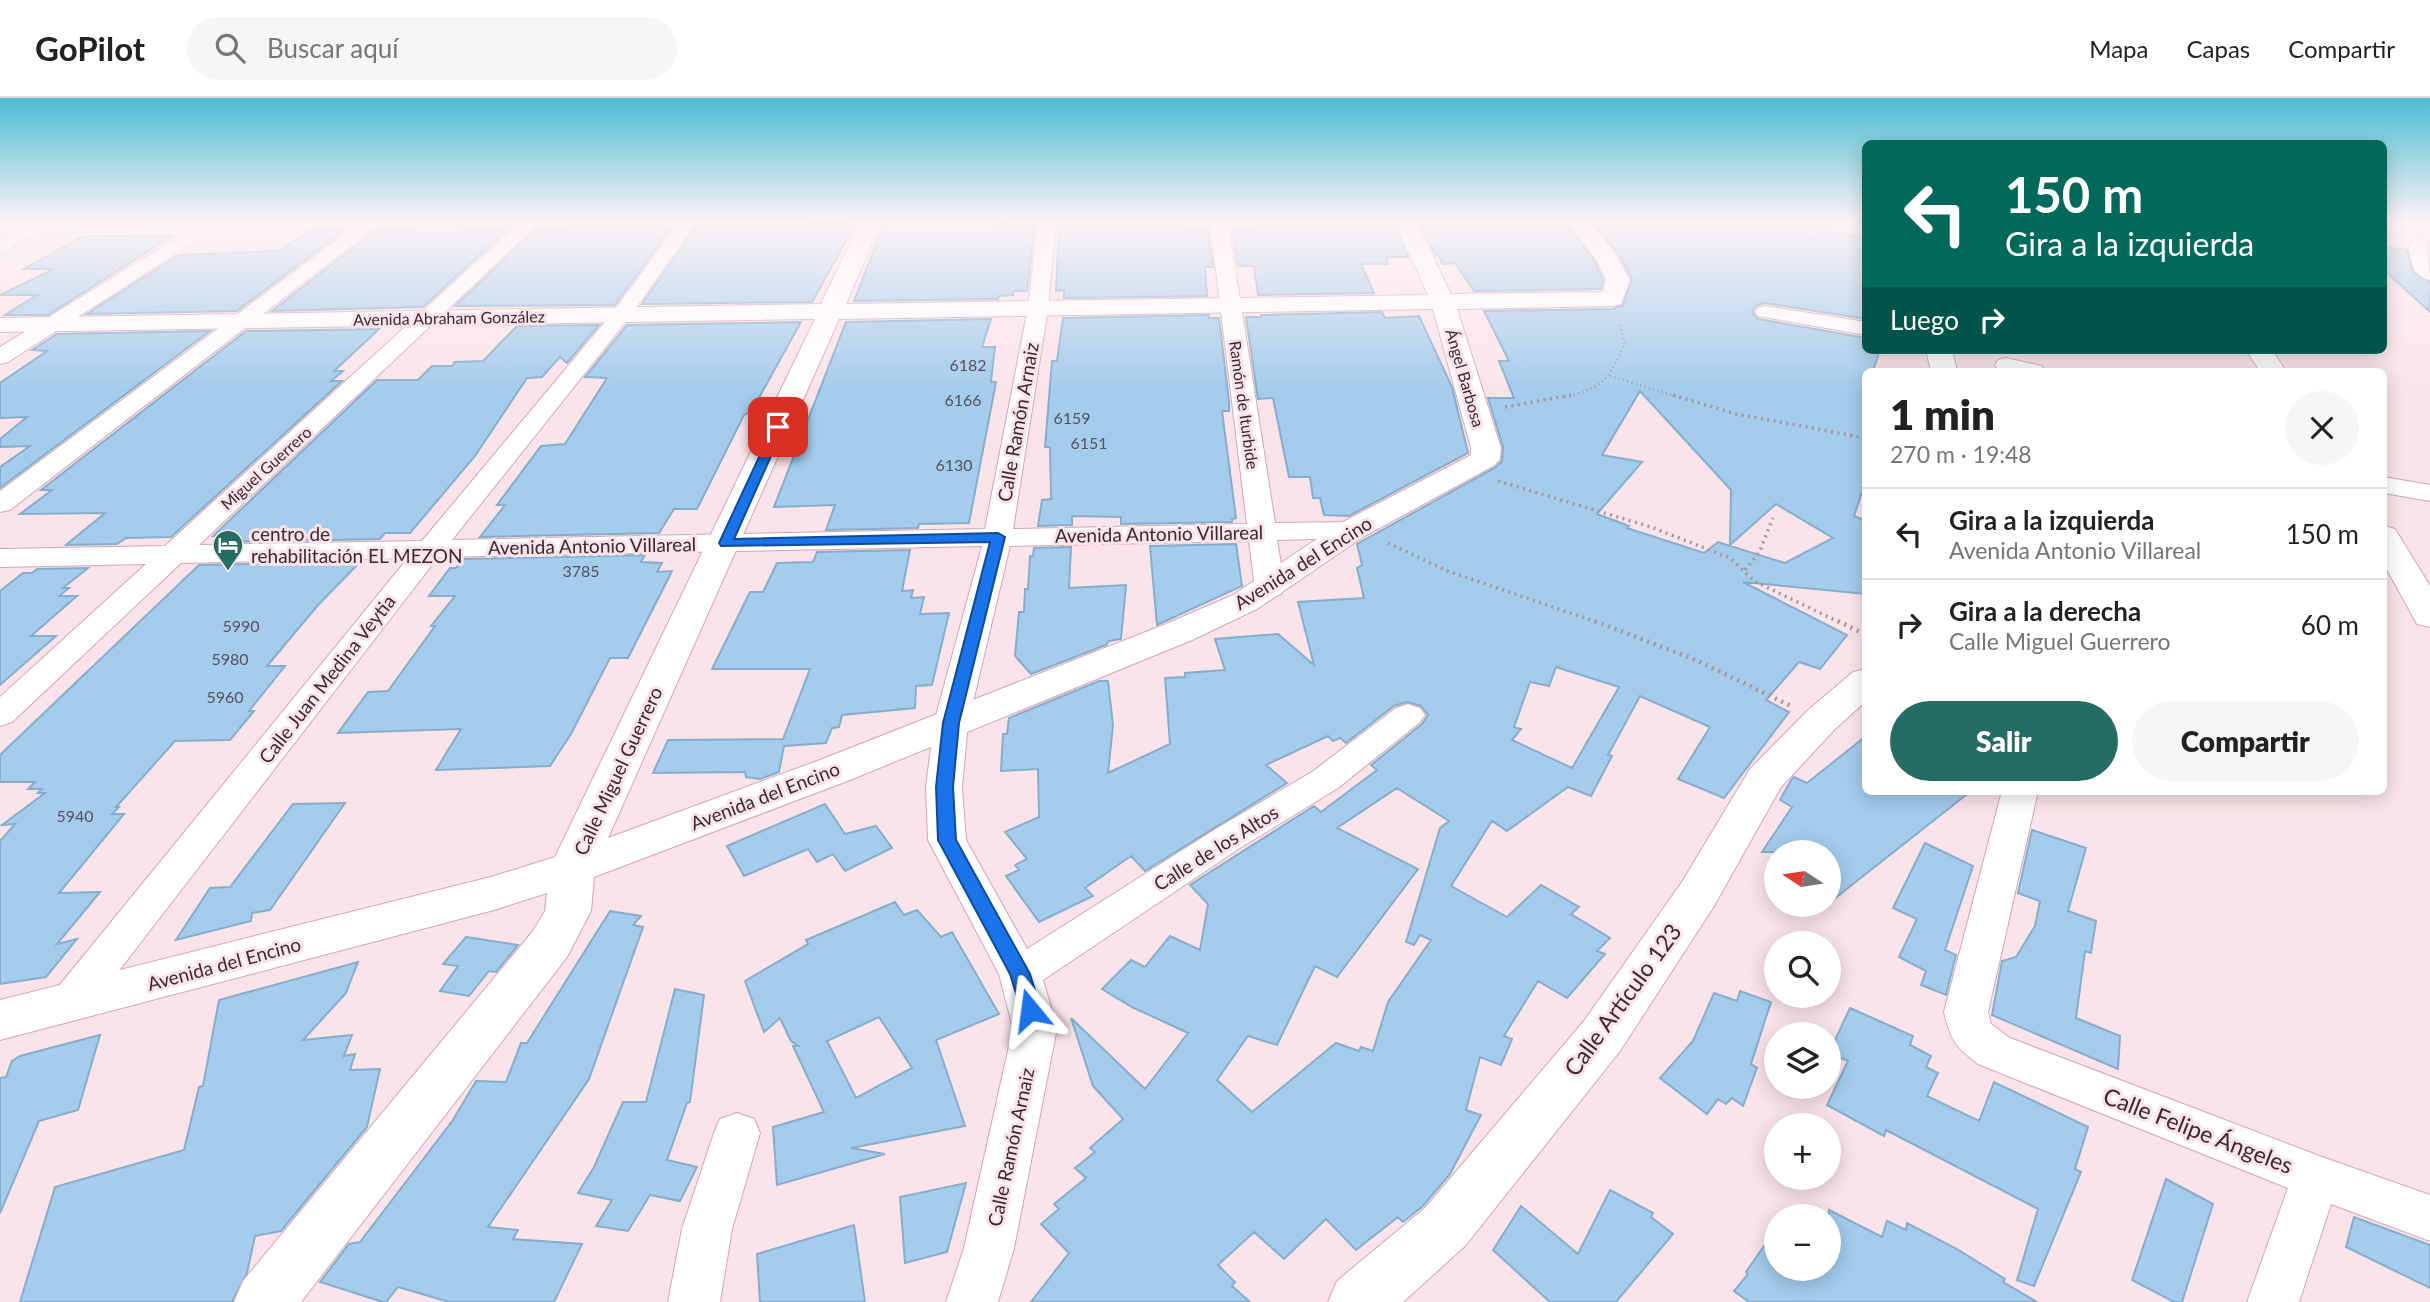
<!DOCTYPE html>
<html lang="es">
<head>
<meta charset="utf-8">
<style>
  :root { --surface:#fff; --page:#f6f6f6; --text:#222; --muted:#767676; --line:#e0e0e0; --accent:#256c62 }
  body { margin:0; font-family:Lato,sans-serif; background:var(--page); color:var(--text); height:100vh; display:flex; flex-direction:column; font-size:26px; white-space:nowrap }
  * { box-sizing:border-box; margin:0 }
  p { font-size:23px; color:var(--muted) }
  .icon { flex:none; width:38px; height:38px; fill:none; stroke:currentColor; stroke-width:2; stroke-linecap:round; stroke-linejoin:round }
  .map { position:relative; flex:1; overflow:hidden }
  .sheet { position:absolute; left:1862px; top:270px; width:525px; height:427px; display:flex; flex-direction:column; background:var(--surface); border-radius:10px; box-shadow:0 4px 18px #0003 }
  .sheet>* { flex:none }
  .banner { position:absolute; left:1862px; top:42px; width:525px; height:214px; border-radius:10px; box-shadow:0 4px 18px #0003; background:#00695c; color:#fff; overflow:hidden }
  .needle { width:46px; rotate:282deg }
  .tools { position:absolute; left:1764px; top:742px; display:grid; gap:14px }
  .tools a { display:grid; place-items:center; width:77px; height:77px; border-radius:50%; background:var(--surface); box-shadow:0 4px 18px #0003; font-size:35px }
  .pin { position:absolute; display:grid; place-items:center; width:60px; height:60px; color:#fff; margin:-30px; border-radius:14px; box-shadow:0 4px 10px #0006 }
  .me { position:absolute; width:77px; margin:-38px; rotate:344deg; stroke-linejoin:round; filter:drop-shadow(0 0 5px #0008) }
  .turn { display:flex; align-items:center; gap:24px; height:147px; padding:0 28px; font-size:32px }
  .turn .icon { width:91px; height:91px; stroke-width:2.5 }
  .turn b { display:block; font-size:49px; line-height:60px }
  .then { display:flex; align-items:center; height:66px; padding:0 28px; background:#0003; gap:14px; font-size:26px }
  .round { display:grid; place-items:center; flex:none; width:74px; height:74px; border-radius:37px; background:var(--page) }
  .headline { display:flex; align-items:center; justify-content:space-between; height:119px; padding:0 28px }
  h1 { font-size:42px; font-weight:800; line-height:52px }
  .button { display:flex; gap:14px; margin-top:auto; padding:14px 28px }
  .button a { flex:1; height:80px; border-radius:42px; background:var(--accent); color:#fff; font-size:28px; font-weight:800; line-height:80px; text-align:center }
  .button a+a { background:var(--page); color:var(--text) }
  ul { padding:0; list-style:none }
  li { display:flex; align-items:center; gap:21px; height:91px; padding:0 28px; border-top:2px solid var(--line) }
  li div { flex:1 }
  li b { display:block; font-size:26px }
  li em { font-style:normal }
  header { display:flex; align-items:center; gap:42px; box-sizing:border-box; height:98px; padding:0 35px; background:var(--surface); border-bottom:2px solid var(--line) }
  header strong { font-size:33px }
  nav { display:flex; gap:38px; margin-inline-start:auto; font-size:24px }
  .search { width:490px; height:63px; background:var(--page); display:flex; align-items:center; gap:18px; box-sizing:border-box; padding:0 24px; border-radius:38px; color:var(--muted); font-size:26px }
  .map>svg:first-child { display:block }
  .building { fill:#a4ccec; stroke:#86adcc; stroke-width:2; fill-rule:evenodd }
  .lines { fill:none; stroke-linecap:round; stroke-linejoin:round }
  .street-casing { stroke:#d7a4b0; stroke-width:2 }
  .secondary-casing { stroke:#d7a4b0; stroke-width:2 }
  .path-far2 { stroke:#a99499; stroke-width:2.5; stroke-dasharray:1 3.5; stroke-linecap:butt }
  .path-far1 { stroke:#a99499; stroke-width:3.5; stroke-dasharray:2 4.5; stroke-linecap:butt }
  .path { stroke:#a99499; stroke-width:4.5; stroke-dasharray:2 5; stroke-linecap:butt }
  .street { fill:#fff; fill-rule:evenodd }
  .secondary { fill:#fff; fill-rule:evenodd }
  .route { fill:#1a73e8; stroke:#114b97; stroke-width:2 }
  .labels { text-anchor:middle; stroke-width:6; stroke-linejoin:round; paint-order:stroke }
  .far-street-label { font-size:16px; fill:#3d292e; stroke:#fae4e9 }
  .number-label { font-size:16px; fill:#57525e }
  .street-label { font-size:19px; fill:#3d292e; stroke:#fae4e9 }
  .poi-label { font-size:19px; fill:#3d292e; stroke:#fae4e9; text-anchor:start }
  .near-street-label { font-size:23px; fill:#3d292e; stroke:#fae4e9 }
</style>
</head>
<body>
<header>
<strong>GoPilot</strong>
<div class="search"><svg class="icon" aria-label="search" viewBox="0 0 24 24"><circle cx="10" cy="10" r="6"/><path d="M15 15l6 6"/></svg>Buscar aquí</div>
<nav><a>Mapa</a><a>Capas</a><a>Compartir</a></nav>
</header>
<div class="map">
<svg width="2430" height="1204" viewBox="0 0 2430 1204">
  <rect width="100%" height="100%" fill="#fae4e9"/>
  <!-- building -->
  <path class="building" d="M1012,124H1035L1027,193H1013V197L999,198L998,201L854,203L881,134L992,135L993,129L998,126Z
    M1059,124H1159V127L1181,126V131H1208L1213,169H1205L1207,198L1064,200V192L1056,193Z
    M1261,124H1393L1408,159H1386L1388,166H1361L1374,195L1258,197L1254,168H1238L1232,131L1262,130Z
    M1419,124H1565L1595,164L1603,182L1601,191L1474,193L1455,165L1442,166L1439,158H1436Z
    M1592,124H1825L1832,135L1866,139V221L1765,205L1757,207L1752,214L1758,221L1866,240V252H1880L1873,273H1866V382L1854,418L1866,423V496L1743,484L1847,537L1820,571L1799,564L1766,602L1789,614L1724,700L1678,681L1710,629L1640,598L1608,657L1612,658L1591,698L1568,689L1507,733L1492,723L1451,788L1507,819L1541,787L1579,809L1571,816L1610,840L1597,853L1605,856L1567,900L1538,883L1504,938L1512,941L1501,967L1480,959L1466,1012L1481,1017L1450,1076L1423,1108L1403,1124L1398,1119L1356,1152L1326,1121L1284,1161L1254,1134L1218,1167L1235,1184L1232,1188L1250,1204H1031L1069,1155L1041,1126L1059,1111L1054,1106L1086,1080L1075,1070L1095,1054L1090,1050L1123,1021L1093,988L1071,920L1145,991L1188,935L1132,909L1102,891L1131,862L1145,869L1170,838L1200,852L1208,806L1190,787L1314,708L1321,714L1377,672L1371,667L1422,626L1428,617L1421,608L1407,604L1394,608L1346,645L1340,640L1333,643L1328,638L1266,667L1287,685L1145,773L1131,758L1085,790L1093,798L1039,824L1006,778L1019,772L1015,767L1027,761L1005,734L1039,719L1038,671L1001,673L1003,636H1007L1009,620L1099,583H1108L1113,627L1108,675L1170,646L1165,580L1185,579V575L1225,572L1215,541L1278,536L1314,567L1298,504L1364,500L1357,470L1362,467L1357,446L1496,369L1502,363L1503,349L1488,300H1514L1499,263H1509L1484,213L1613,211L1623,207L1632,181L1618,155ZM1640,293L1731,392L1730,447L1776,406L1833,440L1785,465L1718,444L1704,455L1627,430L1629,428L1597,416L1642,364L1602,357ZM1556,569L1619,589L1572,670L1512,642L1521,631L1514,629L1530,584L1549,588ZM1397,690L1449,723L1440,730L1406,844L1414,847L1420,837L1431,842L1388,904L1373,953L1361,949L1359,953L1336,945L1252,1014L1217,982L1248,938L1277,947L1315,868L1337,879L1418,771L1337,730Z
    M850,125L845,134H851L812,204L642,206L697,128Z
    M637,129H672L615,207L455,208L537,130Z
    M414,132L410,135L506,133L423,209L272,213L375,133Z
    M344,133L237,213L87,216L179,157L278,153L309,134Z
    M83,138H172L48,217H5L37,197H0L54,171H24Z
    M2384,149L2407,152L2413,174L2430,184V214L2384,172Z
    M1382,214L1385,220L1419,218L1452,289L1468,355L1349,418L1324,417L1320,400H1313L1310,379H1289L1273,300L1258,301L1246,219H1261V217Z
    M1209,217V220H1219L1229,304V313H1222L1236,420L1232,421V424L1121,426V419L1072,418V427L1038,428L1042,402L1051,401L1050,349H1045L1052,263H1057L1063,220Z
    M991,221L982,249H995L991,284H996L969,425L919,426L918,430L826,432L835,407L774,409L846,224Z
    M801,224L751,314L744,317L697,411H674L659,435L480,439L505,407H497L541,348L565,346L607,280L585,279L627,227Z
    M599,227L567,265L560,259L542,279L527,280L475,358L410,435H385L380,441L223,444L230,437L213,438L377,282H418L432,268H452L455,264L483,263L517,228Z
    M379,231L334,273H343L331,283H342L171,439L126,440L117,446L66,447L105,415L20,416L52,392H41L246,233Z
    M210,233L0,390V369L30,348L0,349V341L27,319L0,320V285L47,253L32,252L57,236Z
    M1236,446L1242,488L1157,527L1150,448Z
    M1071,449L1069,490L1126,487L1121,541L1109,543L1106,547L1031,576L1015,558L1019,514H1024L1025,491H1028L1030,458H1033L1034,450Z
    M910,452L902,493L913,492L911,500L924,499L920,516L949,515L932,587L916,588L915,610L842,617L839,629L832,630L826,645L784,648L779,674L760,681L746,679L745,674L653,675L668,642L783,641L810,571H712L750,494H763L777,465L813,464L817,454Z
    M645,457L641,464L662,465L657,474L672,473L628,560H610L571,636L550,668L436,672L461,631L338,635L368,594L388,593L435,528H431L455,498H429L450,470H456L463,461Z
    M360,464L318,507L267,568H285L249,613H254L230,642L175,643L116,709H119L112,716H124L59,795L100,794L57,846L77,841L46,879L0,886V743L15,726L2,727L45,695H38L42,691H28L35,684H0V657L199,467Z
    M88,470L63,490H69L59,498H77L31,538H56L0,587V493L23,475H32L37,471Z
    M1866,638V693H1971L1829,805V754H1762L1792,709L1780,702L1791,682L1794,679L1807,685Z
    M345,705L270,812L252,815L251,823L176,842L210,790L230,789L293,706Z
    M825,706L845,736L876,728L892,750L845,773L833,756L817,764L808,751L744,778L727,748Z
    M2032,732L2086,750L2068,813L2096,823L2091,855L2085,853L2076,920L2120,938L2118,971L1992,917L2002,863L2016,859L2035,828L2040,803L2018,795Z
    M1925,745L1973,768L1945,852L1956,857L1946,897L1921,887L1926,873L1899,859L1917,821L1893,810Z
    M895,804L904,817L917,812L941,839L952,834L999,916L936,942L965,1028L851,1050L885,1056L777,1087L773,1029L824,1014L793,948H798L791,943L780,920L764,934L745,883L808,846L806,842ZM879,919L912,970L856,1000L827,943Z
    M610,813L641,818L633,827L643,829L589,981L488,1129L518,1132L513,1141L582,1146L554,1204H449L398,1189L386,1204H383L320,1184L349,1146L360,1144L453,1022L476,983L506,984L521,945H527Z
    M466,839L518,847L496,874L489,873L469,898L440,893L458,868L443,866Z
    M358,864L346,895L303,942L352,937L344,958L355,956L350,972L380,971L367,1029L281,1133L255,1138L247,1175L232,1204H20L55,1089L184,1052L199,989L203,988L219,902Z
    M675,891L704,897L690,1004L687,1005L667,1062L697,1069L680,1103L650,1097L628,1133L596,1128L612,1102L578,1095L594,1069L623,1004H646Z
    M1740,893L1771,904L1751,966L1757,970L1743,1008L1732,1000L1726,1006L1718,1001L1707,1016L1660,980L1693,943L1714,895L1737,903Z
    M1850,910L1913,938L1910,947L1931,958L1926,969L1938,975L1927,998L1979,1023L1994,984L2088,1029L2075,1071L2081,1074L2034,1188L2017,1182L2038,1111L1886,1032L1884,1038L1827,1007L1848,963L1829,955Z
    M100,937L78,1012L39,1023L0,1115V980L6,979L12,963L20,958Z
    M2166,1081L2213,1106L2182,1204H2174L2132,1182Z
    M966,1085L947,1154L905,1165L900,1099Z
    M1610,1092L1653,1115L1651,1119L1673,1136L1616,1204H1550L1493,1152L1521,1108L1578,1156Z
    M1829,1112L1882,1139L1887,1123L1906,1132L1907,1125L1957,1151L2005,1181L2003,1184L2037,1204H1749L1734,1193L1748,1176L1746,1174L1776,1131V1171H1829Z
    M2354,1119L2430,1147V1190L2346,1149Z
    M854,1127L865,1204H760L757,1156Z"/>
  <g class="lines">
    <!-- street casing -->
    <g class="street-casing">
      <path id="street" d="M34,124H57L0,156V142Z
        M203,124H225L8,264L0,266V249Z
        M361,124H382L10,412L0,414V393Z
        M520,124H540L199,447L422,443L614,213L679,124H697L628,221L452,442L985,431L1028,210L1038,124H1056L1048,210L1013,431L1247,426L1210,124H1228L1275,425L1352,424L1362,426L1366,432L1362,438L1352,440L1277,442L1285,490L1281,496L1270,499L1259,496L1255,490L1249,443L1010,448L968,625L962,689L966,742L1027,851L1214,732L1312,674L1396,610L1408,606L1420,610L1425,617L1420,624L1338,690L1240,750L1043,882L1057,930L1014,1150L998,1204H946L964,1150L1013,930L999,876L928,742L926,689L934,625L982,448L438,459L84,918L69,923L54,918L48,906L54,894L408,460L181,465L12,624L0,628V599L146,466L0,469V451L165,448Z
        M2418,140L2427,146L2430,182C2411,177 2411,163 2409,146Z
        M1765,208L1866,224V237L1758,218L1755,214L1758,210Z
        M2006,260L2042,268L2045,273L1998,272L1995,267L1998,262Z
        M2384,379L2430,387V403L2384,395Z
        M2002,693H2038L1988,914L1991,926L2010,940L2322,1059L2430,1097V1143L2331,1106L2299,1204H2247L2288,1090L1978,966C1955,948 1951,943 1944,914Z
        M737,1015L754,1021L760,1035L732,1131L720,1204H668L682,1131L714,1035L720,1021Z"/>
    </g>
    <!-- secondary casing -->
    <g class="secondary-casing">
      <path id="secondary" d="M0,124H402L399,128L392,130L0,135Z
        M860,124H881L846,206L1428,197L1395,124H1416L1451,196L1603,194L1606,182L1597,163L1568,124H1589L1616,157L1630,182L1621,206L1613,208L1457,211L1501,350L1500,361L1495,367L1363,439L1257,511L1192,542L850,682L594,779L591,813L567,859L301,1204H234L243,1183L533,833L545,813L547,795L494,812L0,942V902L491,779L555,759L815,221L0,234V220L821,206ZM1433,211L1471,350V357L1341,425L1233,497L1166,526L820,662L608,740L839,221Z
        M1926,252H1952L1957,273H1931Z
        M2246,252H2272L2286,273H2260Z
        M2384,428L2395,431L2430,488V529L2417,526L2384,466Z
        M1866,571V603L1835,631L1781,689L1714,808L1620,953L1465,1148L1403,1204H1328L1337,1183L1425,1110L1584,923L1682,784L1750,671L1807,613L1853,574Z"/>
    </g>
    <!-- path-far2 -->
    <path class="path-far2" d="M1805,124L1813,149
      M1610,278L1679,299
      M1565,299C1604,290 1609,280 1625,246L1619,224"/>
    <!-- path-far1 -->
    <path class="path-far1" d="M1673,297L1736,316L1866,340
      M1505,309L1572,297
      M1498,383L1651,429L1730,460L1754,483L1841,525
      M1388,445L1450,474L1600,525
      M1745,472L1759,455L1773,420"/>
    <!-- path -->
    <path class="path" d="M1595,523L1698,563L1791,608
      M1838,523L1866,537"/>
    <!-- street -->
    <use href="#street" class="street"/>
    <!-- secondary -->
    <use href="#secondary" class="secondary"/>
  </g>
  <!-- sky -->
  <linearGradient id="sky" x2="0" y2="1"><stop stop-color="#4bbdd4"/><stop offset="0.42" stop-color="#fdf3f5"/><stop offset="1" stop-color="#fdf3f5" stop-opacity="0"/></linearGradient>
  <rect width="2430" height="293" fill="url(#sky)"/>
  <!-- route -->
  <path class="route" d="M778,326L784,329L734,441L998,435L1005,439L959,625L953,689L956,742L1030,876L1041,912L1038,918L1030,920L1023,918L1010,876L938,742L936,689L943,625L990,444L721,448L719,445L773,329Z"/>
  <!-- icons -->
  <defs>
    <g id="hotel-pin" transform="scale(1.575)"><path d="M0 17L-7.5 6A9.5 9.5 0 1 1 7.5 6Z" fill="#256c62" stroke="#fae4e9"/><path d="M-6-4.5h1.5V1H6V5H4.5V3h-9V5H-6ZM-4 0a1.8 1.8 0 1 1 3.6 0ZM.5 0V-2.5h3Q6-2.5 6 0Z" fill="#fff"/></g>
  </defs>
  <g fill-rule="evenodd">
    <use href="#hotel-pin" x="228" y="447"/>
  </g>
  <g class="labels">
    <!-- far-street labels -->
    <g class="far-street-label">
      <text transform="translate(449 220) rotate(-1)" y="6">Avenida Abraham González</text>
      <text transform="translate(1465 280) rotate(74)" y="6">Ángel Barbosa</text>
      <text transform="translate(1244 307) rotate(82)" y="6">Ramón de Iturbide</text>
      <text transform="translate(266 370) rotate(-42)" y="6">Miguel Guerrero</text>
    </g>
    <!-- number labels -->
    <g class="number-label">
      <text x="968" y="273">6182</text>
      <text x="963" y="308">6166</text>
      <text x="1072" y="326">6159</text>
      <text x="1089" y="351">6151</text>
      <text x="954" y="373">6130</text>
      <text x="581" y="479">3785</text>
      <text x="241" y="534">5990</text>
      <text x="230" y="567">5980</text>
      <text x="225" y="605">5960</text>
      <text x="75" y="724">5940</text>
    </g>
    <!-- street labels -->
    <g class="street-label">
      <text transform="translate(1018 324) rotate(-80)" y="7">Calle Ramón Arnaiz</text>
      <text transform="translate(1159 436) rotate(-1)" y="7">Avenida Antonio Villareal</text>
      <text transform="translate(592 448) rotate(-1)" y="7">Avenida Antonio Villareal</text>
      <text transform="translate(1303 465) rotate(-32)" y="7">Avenida del Encino</text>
      <text transform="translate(327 581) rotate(-52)" y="7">Calle Juan Medina Veytia</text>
      <text transform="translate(618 673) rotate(-65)" y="7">Calle Miguel Guerrero</text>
      <text transform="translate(765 698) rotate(-21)" y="7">Avenida del Encino</text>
      <text transform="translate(1216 750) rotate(-32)" y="7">Calle de los Altos</text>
      <text transform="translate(224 866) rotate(-15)" y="7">Avenida del Encino</text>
      <text transform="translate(1011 1049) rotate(-78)" y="7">Calle Ramón Arnaiz</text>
    </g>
    <!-- poi labels -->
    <g class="poi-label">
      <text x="251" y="443">centro de<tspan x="251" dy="22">rehabilitación EL MEZON</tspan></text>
    </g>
    <!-- near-street labels -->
    <g class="near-street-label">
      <text transform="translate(1623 902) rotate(-54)" y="8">Calle Artículo 123</text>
      <text transform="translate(2198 1033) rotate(21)" y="8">Calle Felipe Ángeles</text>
    </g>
  </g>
</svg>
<div class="tools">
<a><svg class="needle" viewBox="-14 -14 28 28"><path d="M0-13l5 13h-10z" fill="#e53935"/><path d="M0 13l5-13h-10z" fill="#767676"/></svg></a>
<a><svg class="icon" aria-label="search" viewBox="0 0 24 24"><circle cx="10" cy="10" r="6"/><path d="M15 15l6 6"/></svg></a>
<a><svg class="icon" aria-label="layers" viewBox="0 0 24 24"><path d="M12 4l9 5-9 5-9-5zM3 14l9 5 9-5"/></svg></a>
<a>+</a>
<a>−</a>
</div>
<div class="pin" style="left:778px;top:329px;background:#d93025"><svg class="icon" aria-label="arrive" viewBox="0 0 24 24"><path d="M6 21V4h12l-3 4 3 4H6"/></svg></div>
<svg class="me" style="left:1030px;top:912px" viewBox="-20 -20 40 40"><path d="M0-17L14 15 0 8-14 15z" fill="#1a73e8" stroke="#fff" stroke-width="4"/></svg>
<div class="banner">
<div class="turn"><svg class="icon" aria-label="left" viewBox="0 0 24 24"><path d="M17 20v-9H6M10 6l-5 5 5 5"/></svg><div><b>150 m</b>Gira a la izquierda</div></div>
<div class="then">Luego<svg class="icon" aria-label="right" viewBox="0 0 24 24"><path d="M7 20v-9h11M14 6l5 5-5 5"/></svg></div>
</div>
<section class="sheet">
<div class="headline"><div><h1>1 min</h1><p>270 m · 19:48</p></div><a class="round"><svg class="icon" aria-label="close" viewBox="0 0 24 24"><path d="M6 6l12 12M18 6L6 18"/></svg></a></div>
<ul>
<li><svg class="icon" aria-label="left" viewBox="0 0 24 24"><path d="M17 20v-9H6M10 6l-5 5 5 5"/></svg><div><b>Gira a la izquierda</b><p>Avenida Antonio Villareal</p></div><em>150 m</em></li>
<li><svg class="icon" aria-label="right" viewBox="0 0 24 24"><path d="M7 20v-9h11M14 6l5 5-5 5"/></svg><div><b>Gira a la derecha</b><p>Calle Miguel Guerrero</p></div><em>60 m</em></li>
</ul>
<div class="button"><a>Salir</a><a>Compartir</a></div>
</section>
</div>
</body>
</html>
